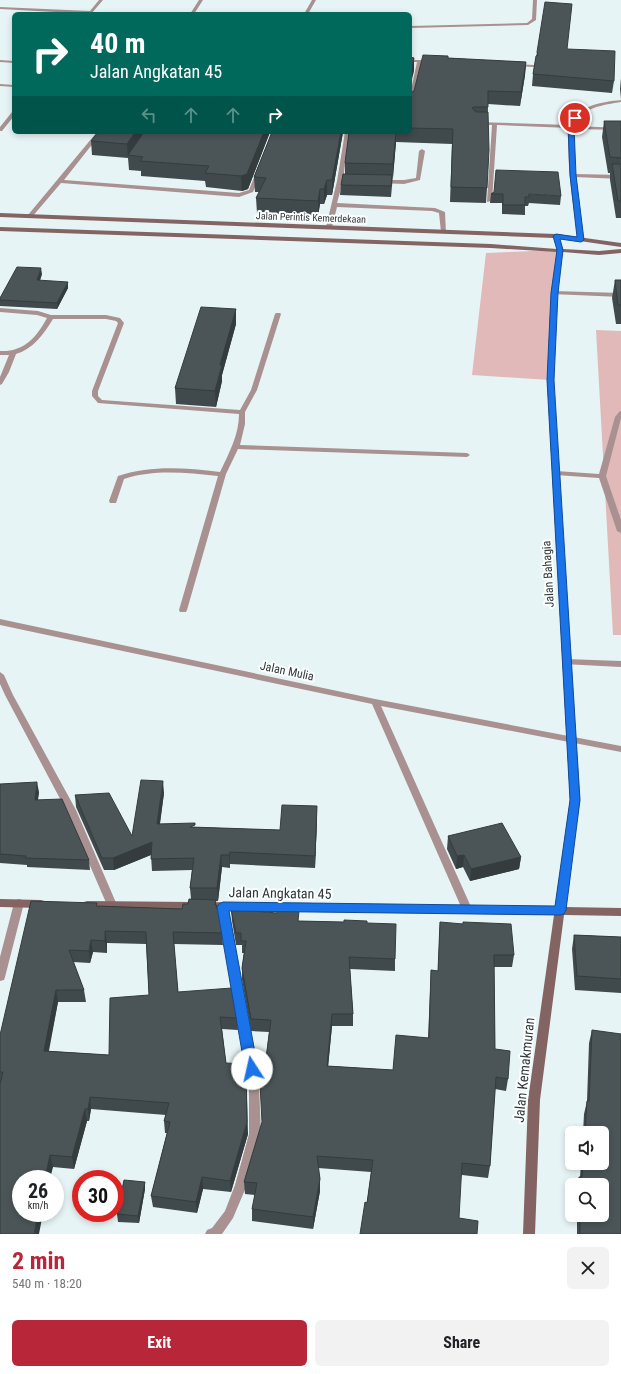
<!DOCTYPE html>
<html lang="en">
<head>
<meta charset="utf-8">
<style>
  :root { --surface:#fff; --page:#f2f2f2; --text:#202124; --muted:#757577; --accent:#b82739 }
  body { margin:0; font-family:"Roboto Condensed",sans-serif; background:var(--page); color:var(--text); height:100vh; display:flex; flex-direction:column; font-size:15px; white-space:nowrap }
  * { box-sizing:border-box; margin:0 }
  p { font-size:13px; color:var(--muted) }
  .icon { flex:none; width:22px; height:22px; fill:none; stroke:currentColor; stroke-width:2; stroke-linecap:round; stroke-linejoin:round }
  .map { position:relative; height:1234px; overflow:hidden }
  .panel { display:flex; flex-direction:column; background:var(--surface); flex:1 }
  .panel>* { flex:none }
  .hud { position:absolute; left:12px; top:12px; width:400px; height:122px; border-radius:6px; box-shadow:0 2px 6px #0003; background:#00695c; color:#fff; overflow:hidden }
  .buttons { position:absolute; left:565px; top:1126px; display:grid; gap:8px }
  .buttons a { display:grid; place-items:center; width:44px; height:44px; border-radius:6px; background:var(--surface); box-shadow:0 2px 6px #0003; font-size:20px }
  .speed { position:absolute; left:12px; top:1170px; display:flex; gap:8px; font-size:20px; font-weight:700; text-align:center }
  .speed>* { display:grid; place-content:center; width:52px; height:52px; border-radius:50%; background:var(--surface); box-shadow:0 2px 6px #0003; line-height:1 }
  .speed small { font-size:10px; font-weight:400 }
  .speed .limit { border:6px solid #d22; background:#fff; color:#111 }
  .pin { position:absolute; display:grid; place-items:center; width:34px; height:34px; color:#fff; margin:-17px; border:2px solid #fff; border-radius:50%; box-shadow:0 1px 4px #0007 }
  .me { position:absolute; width:44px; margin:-22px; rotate:350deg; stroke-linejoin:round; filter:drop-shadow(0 0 3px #0008) }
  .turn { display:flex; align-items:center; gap:14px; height:84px; padding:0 12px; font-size:18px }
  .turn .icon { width:52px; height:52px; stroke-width:2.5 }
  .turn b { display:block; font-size:28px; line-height:34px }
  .lanes { display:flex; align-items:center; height:38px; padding:0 12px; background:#0003; justify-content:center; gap:20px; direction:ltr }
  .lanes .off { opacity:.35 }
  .round { display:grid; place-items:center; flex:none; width:42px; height:42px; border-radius:6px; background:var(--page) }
  .summary { display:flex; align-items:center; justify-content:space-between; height:68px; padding:0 12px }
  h1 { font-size:24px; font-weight:700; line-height:30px; color:var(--accent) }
  .primary-button { display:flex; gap:8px; margin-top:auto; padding:8px 12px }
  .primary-button a { flex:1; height:46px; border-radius:6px; background:var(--accent); color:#fff; font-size:16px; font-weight:700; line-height:46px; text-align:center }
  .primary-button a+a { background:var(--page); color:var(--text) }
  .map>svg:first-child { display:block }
  .green { fill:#e0b9b8 }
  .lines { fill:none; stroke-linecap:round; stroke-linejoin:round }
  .lane { fill:#a89190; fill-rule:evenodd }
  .street { fill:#a89190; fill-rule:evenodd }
  .secondary { fill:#836463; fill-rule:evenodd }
  .wall { fill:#40494b; fill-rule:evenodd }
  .shaded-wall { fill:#343c3d }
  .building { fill:#4b5557; stroke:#343c3d; fill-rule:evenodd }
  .route { fill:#1a73e8; stroke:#114b97 }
  .labels { text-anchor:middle; stroke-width:4; stroke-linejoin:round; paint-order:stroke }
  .far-street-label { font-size:10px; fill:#303536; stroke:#fcffff }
  .street-label { font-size:12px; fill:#303536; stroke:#fcffff }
  .near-street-label { font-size:14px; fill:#303536; stroke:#fcffff }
</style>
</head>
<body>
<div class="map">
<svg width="621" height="1234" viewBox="0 0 621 1234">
  <rect width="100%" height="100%" fill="#e7f4f5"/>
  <!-- green -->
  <path class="green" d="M560,250L550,380L472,375L486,253Z
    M596,330L621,331V635H613Z"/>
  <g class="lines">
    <!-- lane -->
    <path class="lane" d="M199,0H203L194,14H190Z
      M312,0H316L308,14H304Z
      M533,0H537L536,20L528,25L410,28V26L527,23L532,19Z
      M410,60H431L433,61L431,62H422L413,101L411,102L410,95L417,62H410Z
      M515,64L534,65L536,66L534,67L513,66V65Z
      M97,132H102L64,180L239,193L249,190L256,172L261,173L253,192L239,197L61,183L32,217H28V215Z
      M345,132H349L343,181L337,203L435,208L445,212L446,233L441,232L439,213L432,211L337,207L332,227L327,228L326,227L337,181Z
      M422,149L425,151L420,180L404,184L379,183L378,182L381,180H404L416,178L419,151Z
      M554,291L621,293V297L552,294L551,293Z
      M621,411V418L606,476L621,520V533L617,531L599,478L556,475L552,473L556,471L599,474L615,417L619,412Z"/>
    <!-- street -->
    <path class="street" d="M99,0H103L91,14L0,9V7L90,11Z
      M0,60L14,61V63L0,62Z
      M0,84L14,85V87L0,86Z
      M621,100V102C604,105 581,107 575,126L621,128V130L574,129L573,140L575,174L621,175V179L575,177L583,241L578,240C573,203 566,165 569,128L497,125L492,201L487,202L492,125L478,124L476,123V122L570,125C578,105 602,102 621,100Z
      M12,112H14V116L2,131H0V127Z
      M0,308L38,311L51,315H106L120,318L124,323L98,391V396L102,400L240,410L251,390L275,314L276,313H280L281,314L257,390L245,412V424L240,445L467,453L470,455L467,457L238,449L226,474L187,610L186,612H180L179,610L218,476C186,473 155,469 124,479L116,503H110L109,501L118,476C152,465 185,468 220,472C229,453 239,435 239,414L98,403L92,396V391L118,323L116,321L106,319H53C44,334 33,349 16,354L9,372L2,384L0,385V377L9,355H0V351C24,352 36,338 47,318L37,315L0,312Z
      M0,619L375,699L621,746V752L381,706L472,909L470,912L467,913L464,912L462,909L372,704L0,625Z
      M566,659L621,661V667L563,664L562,662Z
      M0,672L4,675L13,695L76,810L117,905L115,908L112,909L109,908L107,905L66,810L5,695L0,684Z
      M19,899L22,900L24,903L5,977L4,980L0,981V957L14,903L16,900Z
      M223,903L226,904L228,907L259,1084L261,1134L247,1185L233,1218L222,1234H205L207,1230L212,1228L225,1211L235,1185L249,1134V1084L218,907L220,904Z"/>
    <!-- secondary -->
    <path class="secondary" d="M0,213L556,234L621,243V247L559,238L563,249L599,251L621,249V253L599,255L563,252L557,293L553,380L580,800L565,907L621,908V916L564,915L540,1100L535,1234H523L528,1100L554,915L207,910L204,909L202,906L204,903L207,902L555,907L570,800L547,380L551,293L557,252L491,248L0,231V227L491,244L557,249L554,238L0,217Z
      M0,899L41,900L44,901L46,904L44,907L41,908L0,907Z
      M87,901L193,902L196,903L198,906L196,909L193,910L87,909L84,908L82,905L84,902Z"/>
  </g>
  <!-- wall -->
  <path class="wall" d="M567,49L614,81L612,93L532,86L533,74L537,52Z
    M448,58L526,62L525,75L520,106L488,104L487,188L486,203L450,202L452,144L396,142L391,197L340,195L341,185L345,174V163L349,132H410V90V93L414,91Z
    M621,78V99L620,89Z
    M604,121H621V218H616L610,180V173H608L602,137Z
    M270,132L248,189L242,191L206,187L205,181L141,176V171L129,170L128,158L92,155L91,141L211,133Z
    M272,132H343L332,195H327L324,204H320L318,216L257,213L256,198L259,192H255L254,177Z
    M494,192L561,196L560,205L529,203L528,206H525V215L502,214V203H490L491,194Z
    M42,274L40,281L68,288L57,309L0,306V298Z
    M615,280H621V324H616L612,298Z
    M236,309V324L222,375V381L216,407L176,404L175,388Z
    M0,784L39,792L38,800L89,860L90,870L27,867V865L0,863Z
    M164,793L160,824L195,827L280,830L317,818L315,868L230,864V868L222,867L218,901H216V905L222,933L223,945L174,944L178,992L237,1018L238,1030L222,1029L226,1063L248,1134L231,1192L203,1189L197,1213L153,1207L151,1196L167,1133H165L164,1121L166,1115L91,1109L89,1121H87L74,1169L53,1167L0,1234V1035L97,906L182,909L188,904L191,899L190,888L192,870L152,871L151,855L114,870H104L76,807L75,795L132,836ZM107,943L146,944L149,995L109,1055L49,1051L58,1002H86L84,990L73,962L90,963L93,952L107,953Z
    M448,836L521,857L519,869L470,881L463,867L456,869L447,849Z
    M231,909L299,921L367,923L395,959V971L350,969L353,1014V1026H332L328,1066L393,1070L428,1038L431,970L438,971L440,922L514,955L512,967H494L495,1049L508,1079L506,1091L495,1089L490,1166L488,1178L462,1175L367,1203L371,1172L318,1168L320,1179V1191L313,1229L252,1221V1209L255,1195L245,1194L244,1182L262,1123L265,1066L269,1032L251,1031L242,980V968L244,953H242V945H236L232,921Z
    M574,935L621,937V993L575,990L572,949Z
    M592,1030L621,1234H577V1215H602V1185H578L579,1177H580L581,1163H602V1133H583L584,1114L587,1101L589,1043Z
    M145,1182V1189L139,1223L118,1222L117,1214Z"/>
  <!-- shaded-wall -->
  <path class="shaded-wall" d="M414,58V71L410,87V76Z
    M526,62L525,75L520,106L521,92Z
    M135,132H146L128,155V158L127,144Z
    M264,132H270L248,189L242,191L241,176Z
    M341,132H343L332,195V180Z
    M396,132V142L393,178V164Z
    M327,180V195L324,204V189Z
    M320,189V204L318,216V201Z
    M41,268L42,274L37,286V280Z
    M68,282V288L57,309V303Z
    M236,309V324L222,375V381L216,407L215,391L220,365Z
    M163,781L164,793L158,836L157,824Z
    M37,782L39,792L36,809L35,800Z
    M317,806V818L315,868V856Z
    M152,842L153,854L114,870L113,858Z
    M230,852V868L229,855Z
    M221,855L222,867L218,901L217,888Z
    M464,855L463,867L456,869L457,856Z
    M521,857L519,869L470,881L471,869Z
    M105,931L107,943V953L105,941Z
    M91,940L93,952L90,963L89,951Z
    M56,990L58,1002L46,1062L44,1051Z
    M332,1014V1026L327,1078V1066Z
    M246,1064L248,1134L231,1192L230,1181Z
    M90,1097L91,1109L89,1121L88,1109Z
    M85,1109L87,1121L74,1169L72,1157Z
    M50,1155L53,1167L50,1179H45Z
    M202,1177L203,1189L197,1213L196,1202Z
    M320,1179V1191L313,1229V1217Z
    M145,1182V1189L139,1223L138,1216Z
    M38,1213H43L39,1234H34Z"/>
  <!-- building -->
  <path class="building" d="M545,2L572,4L567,49L615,51L614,81L533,74L536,56L538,55L537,52Z
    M423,55L448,56V58L526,62L521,92L488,91V107H474L472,108L476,112H488L489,150L487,188L451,187L453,129L410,128V90V93L414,91Z
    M410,57L414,58L410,76Z
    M604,121H621V158L610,157Z
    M98,132H135L127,144L91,141Z
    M144,132H193L211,133V132H264L247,174L241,176L205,173L209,166L140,161L143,157L128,155Z
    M272,132H341L332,180H327L324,189H320L318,201L256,198L266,178L254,177Z
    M349,132H396L393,164L345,163Z
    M612,164H621V201H618Z
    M496,170L558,172L561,196L529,194V197H525V205H503V194H491L494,192Z
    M343,174L392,175L391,186L341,185Z
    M17,267L41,268L37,280L68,282L57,303L0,300V298Z
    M615,280H621V305H618Z
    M201,307L236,309L220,365H222L215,391L175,388Z
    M141,780L163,781L157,824L195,823V825L190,827L280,830L282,805L317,806L315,856L230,852L229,855H221L217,888H190L194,858L151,859L152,842L113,858H102L75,795L109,793L132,836Z
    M37,782L35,800L62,799L89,860L25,858L26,856L0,854V784Z
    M502,823L521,857L471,869L464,855L457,856L448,836Z
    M189,899L216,900L215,905H217L216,908H218L222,933L173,932L178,992L232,988L237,1018L220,1017L226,1063L246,1064L247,1122L230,1181L202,1177L196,1202L151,1196L170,1122L164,1121L169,1103L90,1097L88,1109H85L72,1157L50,1155L45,1179H21V1213H38L34,1234H0V1084L3,1072H0V1035L31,901L97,903L96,906L182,909L183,904H188ZM105,931L146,932L149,995L110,998L109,1055L44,1051L56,990H84L69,950L89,951L91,940L105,941Z
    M231,909L277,913V911H299L298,921L344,922V920L367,921V923L396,924L395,959L349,957L353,1014H332L327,1066L393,1070L396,1035L429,1038L431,970L438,971L440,922L463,924V922L511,924L514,955H494L495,1049L510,1051L508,1079L496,1077L490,1166L462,1163L459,1218L478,1221L477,1234H360L365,1202L367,1203L373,1160L317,1156L320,1179L313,1217L252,1209L257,1183L244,1182L262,1122L259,1065L265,1066L271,1020L251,1019L242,968L246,941H241V933H236Z
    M574,935L621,937V979L577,976Z
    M592,1030L621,1034V1234H580V1215H602V1185H579V1177H582L583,1163H602V1133H585L587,1101H589Z
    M124,1180L145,1182L138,1216L117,1214Z"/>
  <!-- route -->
  <path class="route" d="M575,116L578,118L574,127L576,175L584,240L581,242L560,239L563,250L558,293L554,380L580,800L566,910L564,914L560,915L229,911L258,1069L256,1073L252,1074L247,1073L245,1069L217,907L219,904L223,902L555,906L570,800L547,380L551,293L557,250L553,236L556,234L577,237L570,175L568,127L572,118Z"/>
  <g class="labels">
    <!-- far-street labels -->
    <g class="far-street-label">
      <text transform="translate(311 217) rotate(2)" y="4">Jalan Perintis Kemerdekaan</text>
    </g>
    <!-- street labels -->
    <g class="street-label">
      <text transform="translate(548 574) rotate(-93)" y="4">Jalan Bahagia</text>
      <text transform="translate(287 671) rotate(12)" y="4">Jalan Mulia</text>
    </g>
    <!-- near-street labels -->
    <g class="near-street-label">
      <text transform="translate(280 893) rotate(1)" y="5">Jalan Angkatan 45</text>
      <text transform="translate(524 1070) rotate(-84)" y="5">Jalan Kemakmuran</text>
    </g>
  </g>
</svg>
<div class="buttons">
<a><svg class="icon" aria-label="sound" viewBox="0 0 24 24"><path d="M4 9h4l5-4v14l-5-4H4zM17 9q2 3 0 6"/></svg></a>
<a><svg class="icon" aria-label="search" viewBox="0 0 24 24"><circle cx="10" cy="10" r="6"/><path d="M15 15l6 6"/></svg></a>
</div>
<div class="speed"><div>26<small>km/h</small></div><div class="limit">30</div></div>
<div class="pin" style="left:575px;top:118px;background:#d93025"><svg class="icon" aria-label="arrive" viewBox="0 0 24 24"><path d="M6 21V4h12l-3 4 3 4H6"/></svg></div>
<svg class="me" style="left:252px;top:1069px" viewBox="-20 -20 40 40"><circle r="19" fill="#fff"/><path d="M0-13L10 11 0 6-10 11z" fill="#1a73e8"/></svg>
<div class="hud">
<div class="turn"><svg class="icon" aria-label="right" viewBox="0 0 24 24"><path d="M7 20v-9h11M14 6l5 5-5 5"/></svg><div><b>40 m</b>Jalan Angkatan 45</div></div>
<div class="lanes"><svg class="icon off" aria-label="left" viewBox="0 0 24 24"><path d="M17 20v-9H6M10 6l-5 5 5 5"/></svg><svg class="icon off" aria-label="ahead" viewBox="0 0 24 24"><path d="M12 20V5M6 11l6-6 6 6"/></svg><svg class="icon off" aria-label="ahead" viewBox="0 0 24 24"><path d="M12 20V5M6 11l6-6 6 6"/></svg><svg class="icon" aria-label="right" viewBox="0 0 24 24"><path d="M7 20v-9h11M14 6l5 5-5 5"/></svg></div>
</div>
</div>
<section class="panel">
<div class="summary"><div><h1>2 min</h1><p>540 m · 18:20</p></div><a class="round"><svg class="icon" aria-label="close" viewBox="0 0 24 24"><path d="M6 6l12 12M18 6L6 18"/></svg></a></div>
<div class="primary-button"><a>Exit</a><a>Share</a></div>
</section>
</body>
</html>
